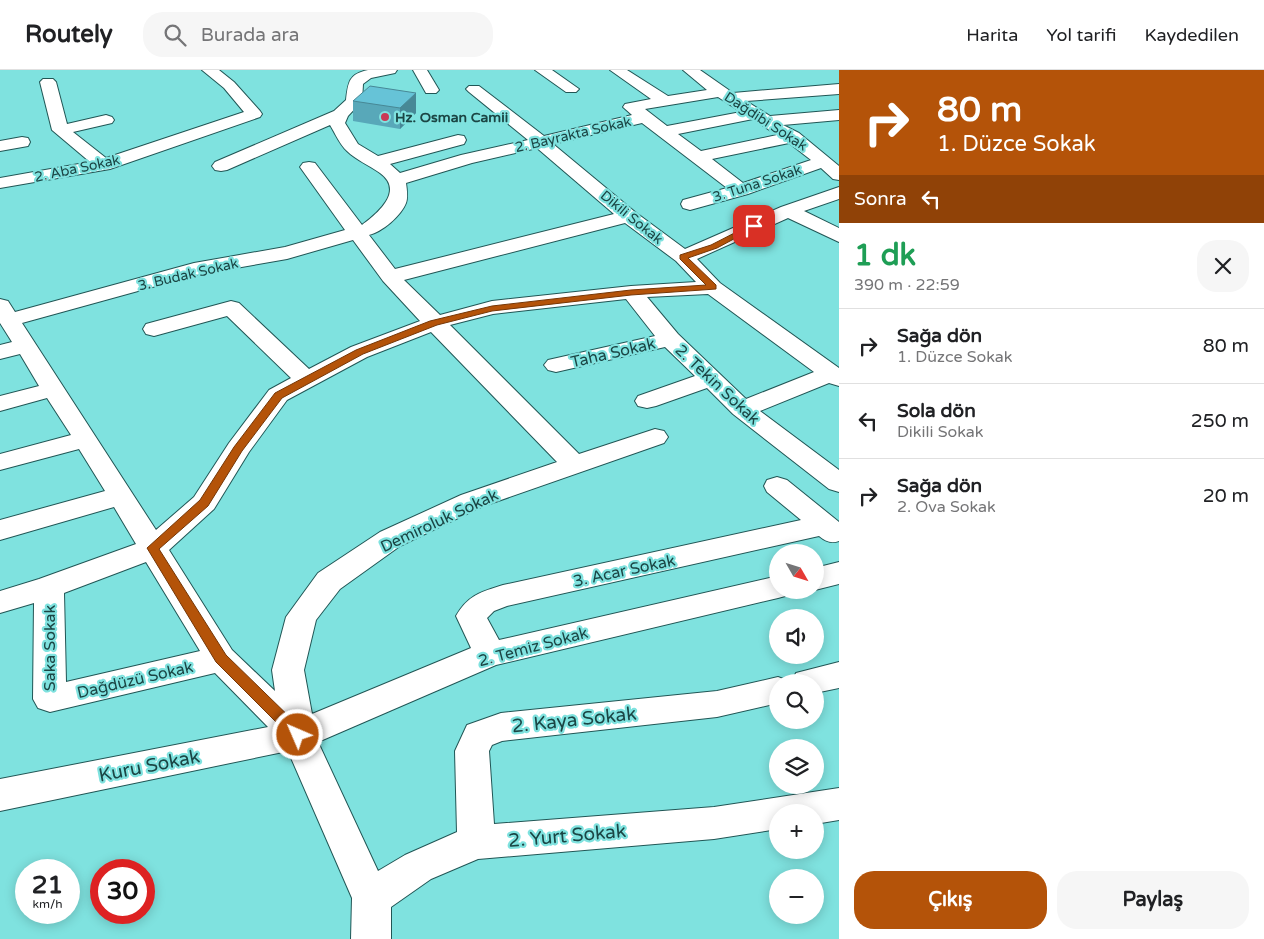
<!DOCTYPE html>
<html lang="tr">
<head>
<meta charset="utf-8">
<style>
  :root { --surface:#fff; --page:#f6f6f6; --text:#202124; --muted:#757577; --line:#e0e0e0; --accent:#b45309 }
  body { margin:0; font-family:"Varela Round",sans-serif; background:var(--page); color:var(--text); height:100vh; display:flex; flex-direction:column; font-size:19px; white-space:nowrap }
  * { box-sizing:border-box; margin:0 }
  p { font-size:16px; color:var(--muted) }
  .icon { flex:none; width:28px; height:28px; fill:none; stroke:currentColor; stroke-width:2; stroke-linecap:round; stroke-linejoin:round }
  .map { position:relative; flex:1; overflow:hidden }
  .side { display:flex; flex-direction:column; background:var(--surface); width:425px }
  .side>* { flex:none }
  .guide { background:#b45309; color:#fff; overflow:hidden }
  .needle { width:32px; rotate:129deg }
  .buttons { position:absolute; left:769px; top:474px; display:grid; gap:10px }
  .buttons a { display:grid; place-items:center; width:55px; height:55px; border-radius:50%; background:var(--surface); box-shadow:0 2px 12px #0003; font-size:25px }
  .speed { position:absolute; left:15px; top:789px; display:flex; gap:10px; font-size:25px; font-weight:700; text-align:center }
  .speed>* { display:grid; place-content:center; width:65px; height:65px; border-radius:50%; background:var(--surface); box-shadow:0 2px 12px #0003; line-height:1 }
  .speed small { font-size:12px; font-weight:400 }
  .speed .limit { border:8px solid #d22; background:#fff; color:#111 }
  .pin { position:absolute; display:grid; place-items:center; width:42px; height:42px; color:#fff; margin:-21px; border-radius:10px; box-shadow:0 2px 8px #0006 }
  .me { position:absolute; width:55px; margin:-28px; rotate:315deg; stroke-linejoin:round; filter:drop-shadow(0 0 4px #0008) }
  .turn { display:flex; align-items:center; gap:18px; height:105px; padding:0 15px; font-size:22px }
  .turn .icon { width:65px; height:65px; stroke-width:2.5 }
  .turn b { display:block; font-size:35px; line-height:42px }
  .then { display:flex; align-items:center; height:48px; padding:0 15px; background:#0003; gap:10px; font-size:19px }
  .round { display:grid; place-items:center; flex:none; width:52px; height:52px; border-radius:20px; background:var(--page) }
  .overview { display:flex; align-items:center; justify-content:space-between; height:85px; padding:0 15px }
  h1 { font-size:30px; font-weight:700; line-height:38px; color:#1e9e55 }
  .primary-button { display:flex; gap:10px; margin-top:auto; padding:10px 15px }
  .primary-button a { flex:1; height:58px; border-radius:20px; background:var(--accent); color:#fff; font-size:20px; font-weight:700; line-height:58px; text-align:center }
  .primary-button a+a { background:var(--page); color:var(--text) }
  ul { padding:0; list-style:none }
  li { display:flex; align-items:center; gap:15px; height:75px; padding:0 15px; border-top:1px solid var(--line) }
  li div { flex:1 }
  li b { display:block; font-size:19px }
  li em { font-style:normal }
  header { display:flex; align-items:center; gap:30px; box-sizing:border-box; height:70px; padding:0 25px; background:var(--surface); border-bottom:1px solid var(--line) }
  header strong { font-size:24px }
  nav { display:flex; gap:28px; margin-inline-start:auto; font-size:18px }
  .search { width:350px; height:45px; background:var(--page); display:flex; align-items:center; gap:12px; box-sizing:border-box; padding:0 18px; border-radius:20px; color:var(--muted); font-size:19px }
  main { display:flex; flex:1; min-height:0 }
  .map>svg:first-child { display:block }
  .lines { fill:none; stroke-linecap:round; stroke-linejoin:round }
  .minor-casing { stroke:#215655; stroke-width:2 }
  .minor { fill:#fff; fill-rule:evenodd }
  .wall { fill:#58a8b9 }
  .shaded-wall { fill:#478896 }
  .building { fill:#66c3d7; stroke:#478896 }
  .route { fill:#b45309; stroke:#753606 }
  .poi-dot { fill:#c93956; stroke:#7fe2df; stroke-width:2 }
  .labels { text-anchor:middle; stroke-width:4.5; stroke-linejoin:round; paint-order:stroke }
  .far-poi-label { font-size:14px; font-weight:bold; fill:#1b4544; stroke:#7fe2df; text-anchor:start }
  .far-street-label { font-size:14px; fill:#1b4544; stroke:#7fe2df }
  .street-label { font-size:16px; fill:#1b4544; stroke:#7fe2df }
  .near-street-label { font-size:19px; fill:#1b4544; stroke:#7fe2df }
</style>
</head>
<body>
<header>
<strong>Routely</strong>
<div class="search"><svg class="icon" aria-label="search" viewBox="0 0 24 24"><circle cx="10" cy="10" r="6"/><path d="M15 15l6 6"/></svg>Burada ara</div>
<nav><a>Harita</a><a>Yol tarifi</a><a>Kaydedilen</a></nav>
</header>
<main>
<div class="map">
<svg width="839" height="869" viewBox="0 0 839 869">
  <rect width="100%" height="100%" fill="#7fe2df"/>
  <g class="lines">
    <!-- minor casing -->
    <g class="minor-casing">
      <path id="minor" d="M202,0H219L234,12L260,41L262,44L260,47L110,99L0,118V108L90,92L52,60L40,12L43,9H53L56,12L67,54L106,45L112,47L114,50L112,53L73,62L106,88L244,42L224,18Z
        M368,0H397L395,3L371,8L363,14L362,31L348,46L345,53L358,74L378,86L458,65L464,66L466,70L464,74L390,94L400,103L461,85L528,70L469,22L466,19L469,16H479L544,66L632,45L623,37L625,34L651,29L610,0H627L668,26L707,20L683,0H700L733,23L839,14V24L746,31L770,46L839,40V50L783,55L799,63L839,96V110L833,109L821,98L748,124L690,140L683,138L681,134L683,130L727,118L642,53L553,74L635,142L685,179L781,137L839,117V129L804,141L839,158V172L788,148L697,189L720,213L839,298V316L829,313L760,341L839,400V422L829,419L733,344L707,318L656,336L647,338L638,336L635,331L638,326L695,306L665,277L556,302L548,300L544,295L548,290L655,266L626,229L493,244L450,255L579,384L655,359L664,361L668,367L664,373L481,437L400,476L340,519L316,550L304,600L312,644L471,578L456,546C468,525 481,522 503,515L801,450L767,422L764,416L767,410L777,407L787,410L839,452V471C831,474 825,471 819,466L507,536L494,541L487,548L499,570L778,506V520H791L789,525L778,528L496,595L318,672L378,801L405,785L457,762L455,681L467,655L501,643L717,621L778,607L791,612H778V633L717,647L502,671L492,675L489,681L494,754L714,737L839,718V750L815,754V742H778V759L714,769L478,789L431,809L391,837V869H351L352,828L288,681L0,741V709L268,657L215,603L50,642L38,638L33,629L34,533L0,543V521L39,509L136,474L114,437L0,470V450L105,421L79,379L0,400V384L71,365L47,328L0,341V326L39,316L20,284L0,289V275L12,272L0,253V229L8,231L15,242L194,193L285,177L345,160L300,97L303,93L309,92L315,93L362,155C377,144 405,121 380,103C369,95 356,90 347,81C340,75 335,63 330,55L227,100L221,101L215,100L212,96L215,92L334,41L346,30C348,12 349,4 368,0ZM718,27L741,42L667,56L645,39ZM753,49L777,65L701,81L678,64ZM789,73L811,90L743,113L712,89ZM537,78L614,144L395,199L369,165C382,162 401,146 406,133C408,127 407,120 406,113L472,93ZM625,153L676,191L696,212L631,216L492,231L440,245L404,210ZM353,170L383,211L420,251L351,277L309,299L239,233L231,231L146,254L143,259L146,264L154,266L227,246L291,308L269,320L229,373L194,427L156,460L22,253L196,205L287,189ZM708,224L814,302L746,329L678,264L647,227ZM431,262L557,392L461,425L380,462L318,503L286,547L272,600L275,621L232,580L169,480L214,439L249,382L287,330L367,287ZM146,492L200,581L66,612L64,523Z
        M413,0H427L439,20L436,23H426Z
        M535,0H552L579,19L576,22H566Z
        M22,67L28,68L30,72L28,76L0,81V71Z
        M839,492V514L815,520V498Z
        M839,592V618L815,623V612H792L796,603Z"/>
    </g>
    <!-- minor -->
    <use href="#minor" class="minor"/>
  </g>
  <!-- wall -->
  <path class="wall" d="M416,23V43L400,59L353,51V31Z"/>
  <!-- shaded-wall -->
  <path class="shaded-wall" d="M416,23V43L400,59V38Z"/>
  <!-- building -->
  <path class="building" d="M370,16L416,23L400,38L353,31Z"/>
  <!-- route -->
  <path class="route" d="M752,154L758,156L717,178L688,188L716,215V219L631,225L492,241L437,255L363,284L282,328L242,381L208,436L159,479L226,585L303,660L305,665L303,669L298,671L293,669L216,592L147,478L200,430L234,377L275,323L356,280L430,251L492,236L631,220L706,215L680,189V185L711,175Z"/>
  <!-- markers -->
  <circle class="poi-dot" cx="385" cy="47" r="5"/>
  <g class="labels">
    <!-- far-poi labels -->
    <g class="far-poi-label">
      <text x="395" y="52">Hz. Osman Camii</text>
    </g>
    <!-- far-street labels -->
    <g class="far-street-label">
      <text transform="translate(766 51) rotate(33)" y="5">Dağdibi Sokak</text>
      <text transform="translate(573 64) rotate(-13)" y="5">2. Bayrakta Sokak</text>
      <text transform="translate(77 98) rotate(-12)" y="5">2. Aba Sokak</text>
      <text transform="translate(757 113) rotate(-18)" y="5">3. Tuna Sokak</text>
      <text transform="translate(632 147) rotate(39)" y="5">Dikili Sokak</text>
      <text transform="translate(188 204) rotate(-13)" y="5">3. Budak Sokak</text>
    </g>
    <!-- street labels -->
    <g class="street-label">
      <text transform="translate(613 282) rotate(-13)" y="6">Taha Sokak</text>
      <text transform="translate(718 314) rotate(43)" y="6">2. Tekin Sokak</text>
      <text transform="translate(439 450) rotate(-25)" y="6">Demiroluk Sokak</text>
      <text transform="translate(624 500) rotate(-12)" y="6">3. Acar Sokak</text>
      <text transform="translate(533 576) rotate(-15)" y="6">2. Temiz Sokak</text>
      <text transform="translate(49 578) rotate(-90)" y="6">Saka Sokak</text>
      <text transform="translate(135 609) rotate(-13)" y="6">Dağdüzü Sokak</text>
    </g>
    <!-- near-street labels -->
    <g class="near-street-label">
      <text transform="translate(574 649) rotate(-6)" y="7">2. Kaya Sokak</text>
      <text transform="translate(149 695) rotate(-11)" y="7">Kuru Sokak</text>
      <text transform="translate(567 765) rotate(-5)" y="7">2. Yurt Sokak</text>
    </g>
  </g>
</svg>
<div class="buttons">
<a><svg class="needle" viewBox="-14 -14 28 28"><path d="M0-13l5 13h-10z" fill="#e53935"/><path d="M0 13l5-13h-10z" fill="#757577"/></svg></a>
<a><svg class="icon" aria-label="sound" viewBox="0 0 24 24"><path d="M4 9h4l5-4v14l-5-4H4zM17 9q2 3 0 6"/></svg></a>
<a><svg class="icon" aria-label="search" viewBox="0 0 24 24"><circle cx="10" cy="10" r="6"/><path d="M15 15l6 6"/></svg></a>
<a><svg class="icon" aria-label="layers" viewBox="0 0 24 24"><path d="M12 4l9 5-9 5-9-5zM3 14l9 5 9-5"/></svg></a>
<a>+</a>
<a>−</a>
</div>
<div class="speed"><div>21<small>km/h</small></div><div class="limit">30</div></div>
<div class="pin" style="left:754px;top:156px;background:#d93025"><svg class="icon" aria-label="arrive" viewBox="0 0 24 24"><path d="M6 21V4h12l-3 4 3 4H6"/></svg></div>
<svg class="me" style="left:298px;top:665px" viewBox="-20 -20 40 40"><circle r="17" fill="#b45309" stroke="#fff" stroke-width="3"/><path d="M0-11L8 9 0 5-8 9z" fill="#fff"/></svg>
</div>
<section class="side">
<div class="guide">
<div class="turn"><svg class="icon" aria-label="right" viewBox="0 0 24 24"><path d="M7 20v-9h11M14 6l5 5-5 5"/></svg><div><b>80 m</b>1. Düzce Sokak</div></div>
<div class="then">Sonra<svg class="icon" aria-label="left" viewBox="0 0 24 24"><path d="M17 20v-9H6M10 6l-5 5 5 5"/></svg></div>
</div>
<div class="overview"><div><h1>1 dk</h1><p>390 m · 22:59</p></div><a class="round"><svg class="icon" aria-label="close" viewBox="0 0 24 24"><path d="M6 6l12 12M18 6L6 18"/></svg></a></div>
<ul>
<li><svg class="icon" aria-label="right" viewBox="0 0 24 24"><path d="M7 20v-9h11M14 6l5 5-5 5"/></svg><div><b>Sağa dön</b><p>1. Düzce Sokak</p></div><em>80 m</em></li>
<li><svg class="icon" aria-label="left" viewBox="0 0 24 24"><path d="M17 20v-9H6M10 6l-5 5 5 5"/></svg><div><b>Sola dön</b><p>Dikili Sokak</p></div><em>250 m</em></li>
<li><svg class="icon" aria-label="right" viewBox="0 0 24 24"><path d="M7 20v-9h11M14 6l5 5-5 5"/></svg><div><b>Sağa dön</b><p>2. Ova Sokak</p></div><em>20 m</em></li>
</ul>
<div class="primary-button"><a>Çıkış</a><a>Paylaş</a></div>
</section>
</main>
</body>
</html>
